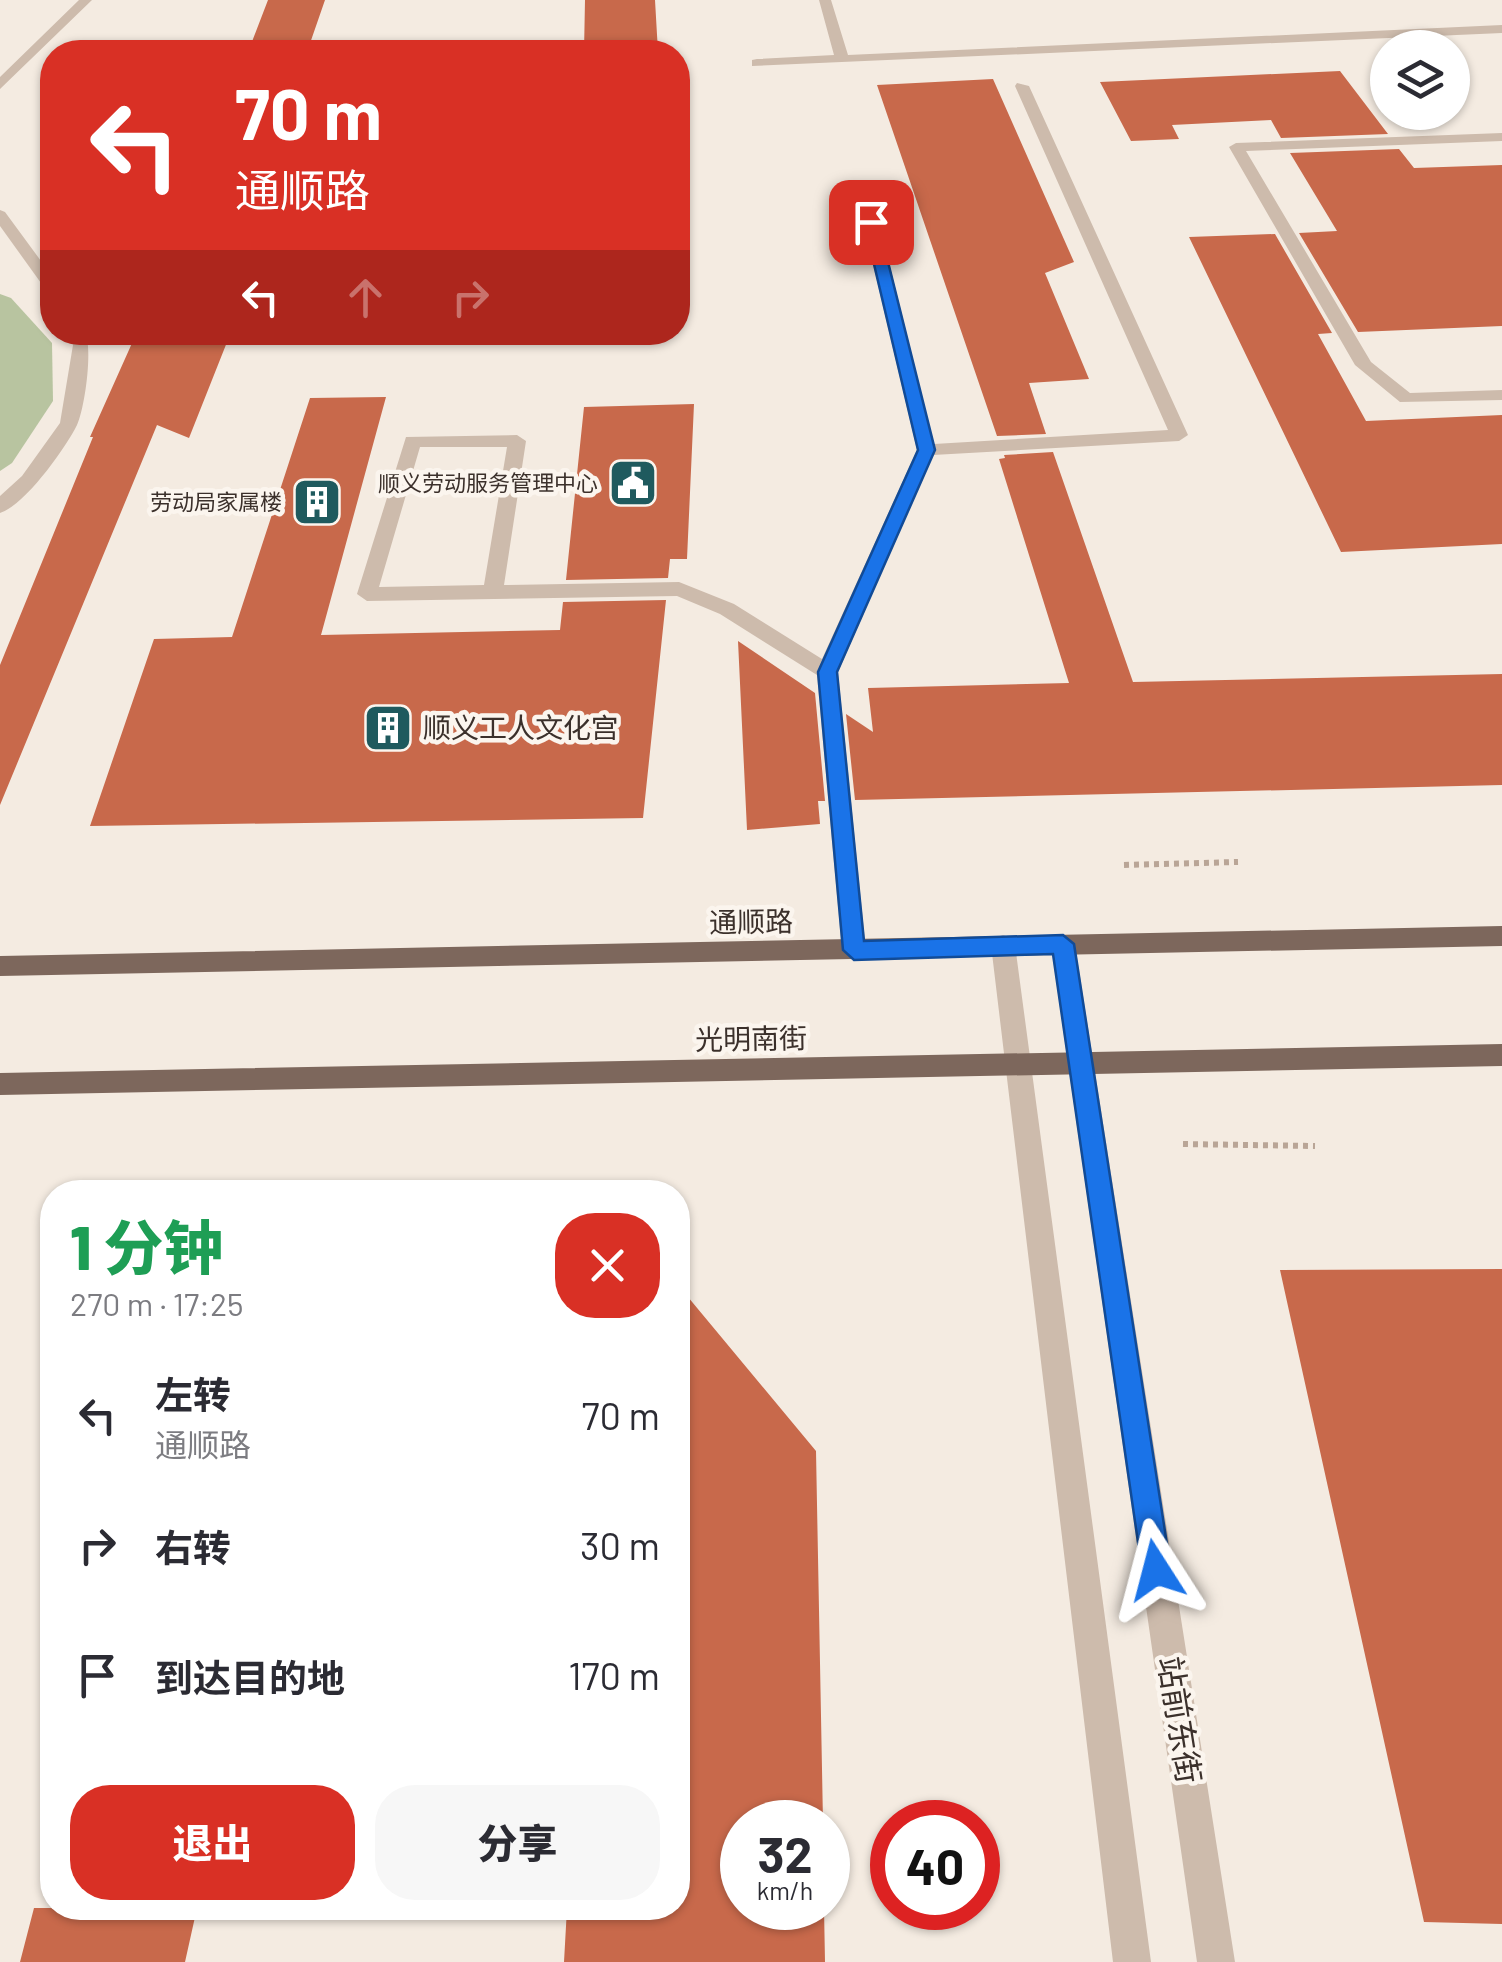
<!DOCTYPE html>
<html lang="zh">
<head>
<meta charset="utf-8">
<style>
  :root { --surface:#fff; --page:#f7f7f7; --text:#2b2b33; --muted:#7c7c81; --accent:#d93025 }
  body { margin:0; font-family:Barlow,"Noto Sans SC",sans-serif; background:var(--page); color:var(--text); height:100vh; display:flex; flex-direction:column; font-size:38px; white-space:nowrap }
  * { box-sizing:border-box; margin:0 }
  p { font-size:32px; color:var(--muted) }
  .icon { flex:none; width:55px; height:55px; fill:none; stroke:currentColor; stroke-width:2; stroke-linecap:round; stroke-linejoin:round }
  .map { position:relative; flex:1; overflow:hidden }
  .drawer { position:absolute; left:40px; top:1180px; width:650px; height:740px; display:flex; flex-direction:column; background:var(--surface); border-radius:40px; box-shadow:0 2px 8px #0004 }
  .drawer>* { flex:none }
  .top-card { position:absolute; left:40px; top:40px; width:650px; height:305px; border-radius:40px; box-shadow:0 2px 8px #0004; background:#d93025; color:#fff; overflow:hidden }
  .fabs { position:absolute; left:1370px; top:30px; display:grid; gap:20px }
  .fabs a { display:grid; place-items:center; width:100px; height:100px; border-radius:50%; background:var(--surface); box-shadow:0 2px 8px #0004; font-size:50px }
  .speed { position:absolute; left:720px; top:1800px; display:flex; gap:20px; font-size:50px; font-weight:700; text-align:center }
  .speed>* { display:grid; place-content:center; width:130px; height:130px; border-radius:50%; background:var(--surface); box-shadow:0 2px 8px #0004; line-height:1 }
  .speed small { font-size:25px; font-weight:400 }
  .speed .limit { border:15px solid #d22; background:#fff; color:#111 }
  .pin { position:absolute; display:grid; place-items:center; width:85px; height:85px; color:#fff; margin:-42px; border-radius:20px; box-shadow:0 5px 15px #0006 }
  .me { position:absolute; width:110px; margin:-55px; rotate:351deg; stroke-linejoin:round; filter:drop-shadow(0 0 8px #0008) }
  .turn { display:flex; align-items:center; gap:35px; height:210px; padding:0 30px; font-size:45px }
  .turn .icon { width:130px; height:130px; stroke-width:2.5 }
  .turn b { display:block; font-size:70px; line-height:85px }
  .lanes { display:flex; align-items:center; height:95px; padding:0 30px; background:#0003; justify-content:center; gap:50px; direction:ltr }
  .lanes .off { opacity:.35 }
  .round { display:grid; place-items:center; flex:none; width:105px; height:105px; border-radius:40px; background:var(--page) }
  .headline { display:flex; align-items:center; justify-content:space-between; height:170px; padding:0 30px }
  h1 { font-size:60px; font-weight:800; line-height:75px; color:#1e9e55 }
  .cta { display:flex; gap:20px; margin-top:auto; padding:20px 30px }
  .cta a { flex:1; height:115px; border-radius:40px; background:var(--accent); color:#fff; font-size:40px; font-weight:800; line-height:115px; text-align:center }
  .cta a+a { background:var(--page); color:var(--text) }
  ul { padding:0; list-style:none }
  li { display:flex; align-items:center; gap:30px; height:130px; padding:0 30px }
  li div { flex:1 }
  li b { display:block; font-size:38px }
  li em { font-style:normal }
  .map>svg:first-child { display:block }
  .green { fill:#b8c4a0 }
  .building { fill:#c8694b }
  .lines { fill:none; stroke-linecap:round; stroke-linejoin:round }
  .path { stroke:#b9a596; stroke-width:6; stroke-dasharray:5 5; stroke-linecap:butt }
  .minor { fill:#cdbbac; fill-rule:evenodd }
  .major { fill:#7d675c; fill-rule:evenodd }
  .route { fill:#1a73e8; stroke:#114b97; stroke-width:2.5 }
  .labels { text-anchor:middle; stroke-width:9; stroke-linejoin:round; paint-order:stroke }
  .far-poi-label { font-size:22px; fill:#3b302b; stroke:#fbf5ee; text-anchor:end }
  .poi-label { font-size:28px; fill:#3b302b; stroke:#fbf5ee; text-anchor:start }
  .street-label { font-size:28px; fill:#3b302b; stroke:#fbf5ee }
  .near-street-label { font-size:32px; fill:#3b302b; stroke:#fbf5ee }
</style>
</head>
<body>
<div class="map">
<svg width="1502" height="1962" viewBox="0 0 1502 1962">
  <rect width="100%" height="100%" fill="#f4ebe1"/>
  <!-- green -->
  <path class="green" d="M0,294L11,298L52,343L53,401L12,463L0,471Z"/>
  <!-- building -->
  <path class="building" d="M268,0H325L307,52H248Z
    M585,0H655L658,52H584Z
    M1340,71L1388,134L1281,138L1271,120L1172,125L1179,139L1131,141L1100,82Z
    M993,79L1074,262L1045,273L1089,379L1029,383L1046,434L997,436L877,85Z
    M1399,149L1414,168L1502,165V326L1358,332L1299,233L1337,231L1290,153Z
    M1275,234L1332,333L1318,334L1366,421L1502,415V544L1341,552L1189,237Z
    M137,332H231L189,438L157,425L0,805V665L93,437H90Z
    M386,397L321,635L560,630L563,602L666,600L643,818L90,826L154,639L232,637L310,398Z
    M694,404L687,559H670L668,578L566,580L584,407Z
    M1053,452L1133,682L1502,674V785L855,800L846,714L873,732L868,688L1069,683L999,459L1005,458L1004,455Z
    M738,641L815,693L825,801H818L820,824L747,830Z
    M1502,1269V1924L1424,1922L1280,1270Z
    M678,1285L816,1451L823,1822H742V1908H824L825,1962H564L567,1908H678Z
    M34,1908H197L185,1962H20Z"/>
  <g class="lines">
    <!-- path -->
    <path class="path" d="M1124,865L1238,862
      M1183,1144L1315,1146"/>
    <!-- minor -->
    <path class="minor" d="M79,0H92L0,89V77Z
      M819,0H831L848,55L1502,25V33L752,66V60L757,59L834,55Z
      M1017,83L1029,86L1188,435L1179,441L933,455L838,672L866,951L863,958H845L842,951L817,675L720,614L677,596L367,601L357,594L406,437L517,435L526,441L504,585L679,582L734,604L822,659L917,450L863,222L871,217L879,222L934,444L1168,430L1015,86ZM420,447H507L484,585L379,587Z
      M1502,133V141L1246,151L1371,362L1410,393L1502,390V400L1400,402L1355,365L1229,147L1236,143Z
      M0,210L5,212L52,276V292L46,290L0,226Z
      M68,332H85C93,349 85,407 77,425C65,449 25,505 0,513V496L22,476L60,423L73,345Z
      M1003,935L1012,938L1015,945L1151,1962H1113L991,945L994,938Z
      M1063,935L1072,938L1075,945L1235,1962H1197L1051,945L1054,938Z"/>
    <!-- major -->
    <path class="major" d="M1502,926V946L0,976V956Z
      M1502,1044V1066L0,1095V1073Z"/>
  </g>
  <!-- route -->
  <path class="route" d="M871,218L878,222L935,450L837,672L864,941L1063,935L1074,944L1171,1570L1167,1581L1156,1585L1146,1581L1142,1570L1053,954L854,960L843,950L818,672L918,450L864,222Z"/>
  <!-- icons -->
  <defs>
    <g id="civic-square" transform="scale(2.5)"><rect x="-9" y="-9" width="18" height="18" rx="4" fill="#1f5a5e" stroke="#fbf5ee"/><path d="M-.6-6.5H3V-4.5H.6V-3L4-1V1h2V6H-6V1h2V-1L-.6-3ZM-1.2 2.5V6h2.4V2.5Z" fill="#fff"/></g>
    <g id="building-square" transform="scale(2.5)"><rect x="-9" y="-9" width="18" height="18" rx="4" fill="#1f5a5e" stroke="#fbf5ee"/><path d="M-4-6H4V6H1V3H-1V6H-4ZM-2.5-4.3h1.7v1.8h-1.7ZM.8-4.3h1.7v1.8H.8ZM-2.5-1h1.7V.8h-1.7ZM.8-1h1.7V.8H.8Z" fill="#fff"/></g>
  </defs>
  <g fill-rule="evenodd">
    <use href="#civic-square" x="633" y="483"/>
    <use href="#building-square" x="317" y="502"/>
    <use href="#building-square" x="388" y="728"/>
  </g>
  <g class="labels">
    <!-- far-poi labels -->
    <g class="far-poi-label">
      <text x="598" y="491">顺义劳动服务管理中心</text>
      <text x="282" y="510">劳动局家属楼</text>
    </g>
    <!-- poi labels -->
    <g class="poi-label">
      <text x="423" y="738">顺义工人文化宫</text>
    </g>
    <!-- street labels -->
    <g class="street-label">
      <text transform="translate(751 922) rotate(-1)" y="10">通顺路</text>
      <text transform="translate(751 1039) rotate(-1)" y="10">光明南街</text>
    </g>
    <!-- near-street labels -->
    <g class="near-street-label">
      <text transform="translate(1179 1720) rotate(81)" y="11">站前东街</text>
    </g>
  </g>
</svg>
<div class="fabs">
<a><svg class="icon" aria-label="layers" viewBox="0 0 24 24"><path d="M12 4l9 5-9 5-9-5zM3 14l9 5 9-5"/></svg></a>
</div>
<div class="speed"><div>32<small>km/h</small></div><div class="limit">40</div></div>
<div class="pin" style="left:871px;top:222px;background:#d93025"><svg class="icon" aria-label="arrive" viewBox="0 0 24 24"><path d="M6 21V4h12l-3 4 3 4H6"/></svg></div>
<svg class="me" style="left:1156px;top:1570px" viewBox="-20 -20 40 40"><path d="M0-17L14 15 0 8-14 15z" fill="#1a73e8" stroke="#fff" stroke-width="4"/></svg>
<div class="top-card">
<div class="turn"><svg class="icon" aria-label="left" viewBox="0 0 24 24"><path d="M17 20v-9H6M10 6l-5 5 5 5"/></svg><div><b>70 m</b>通顺路</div></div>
<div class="lanes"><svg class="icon" aria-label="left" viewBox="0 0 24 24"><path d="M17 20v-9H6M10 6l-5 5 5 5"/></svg><svg class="icon off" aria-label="ahead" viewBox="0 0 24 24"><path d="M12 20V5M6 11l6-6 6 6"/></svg><svg class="icon off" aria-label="right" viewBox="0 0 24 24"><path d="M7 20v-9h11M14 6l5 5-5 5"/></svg></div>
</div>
<section class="drawer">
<div class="headline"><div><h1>1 分钟</h1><p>270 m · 17:25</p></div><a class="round" style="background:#d93025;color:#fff"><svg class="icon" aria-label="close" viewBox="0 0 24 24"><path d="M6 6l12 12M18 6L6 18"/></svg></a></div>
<ul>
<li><svg class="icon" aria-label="left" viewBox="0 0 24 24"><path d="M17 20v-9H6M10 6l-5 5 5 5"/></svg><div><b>左转</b><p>通顺路</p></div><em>70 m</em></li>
<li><svg class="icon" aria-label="right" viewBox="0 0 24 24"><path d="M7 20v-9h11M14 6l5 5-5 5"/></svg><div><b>右转</b></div><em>30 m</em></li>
<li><svg class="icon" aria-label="arrive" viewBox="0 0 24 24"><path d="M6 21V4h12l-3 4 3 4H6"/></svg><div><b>到达目的地</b></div><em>170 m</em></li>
</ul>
<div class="cta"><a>退出</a><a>分享</a></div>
</section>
</div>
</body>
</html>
